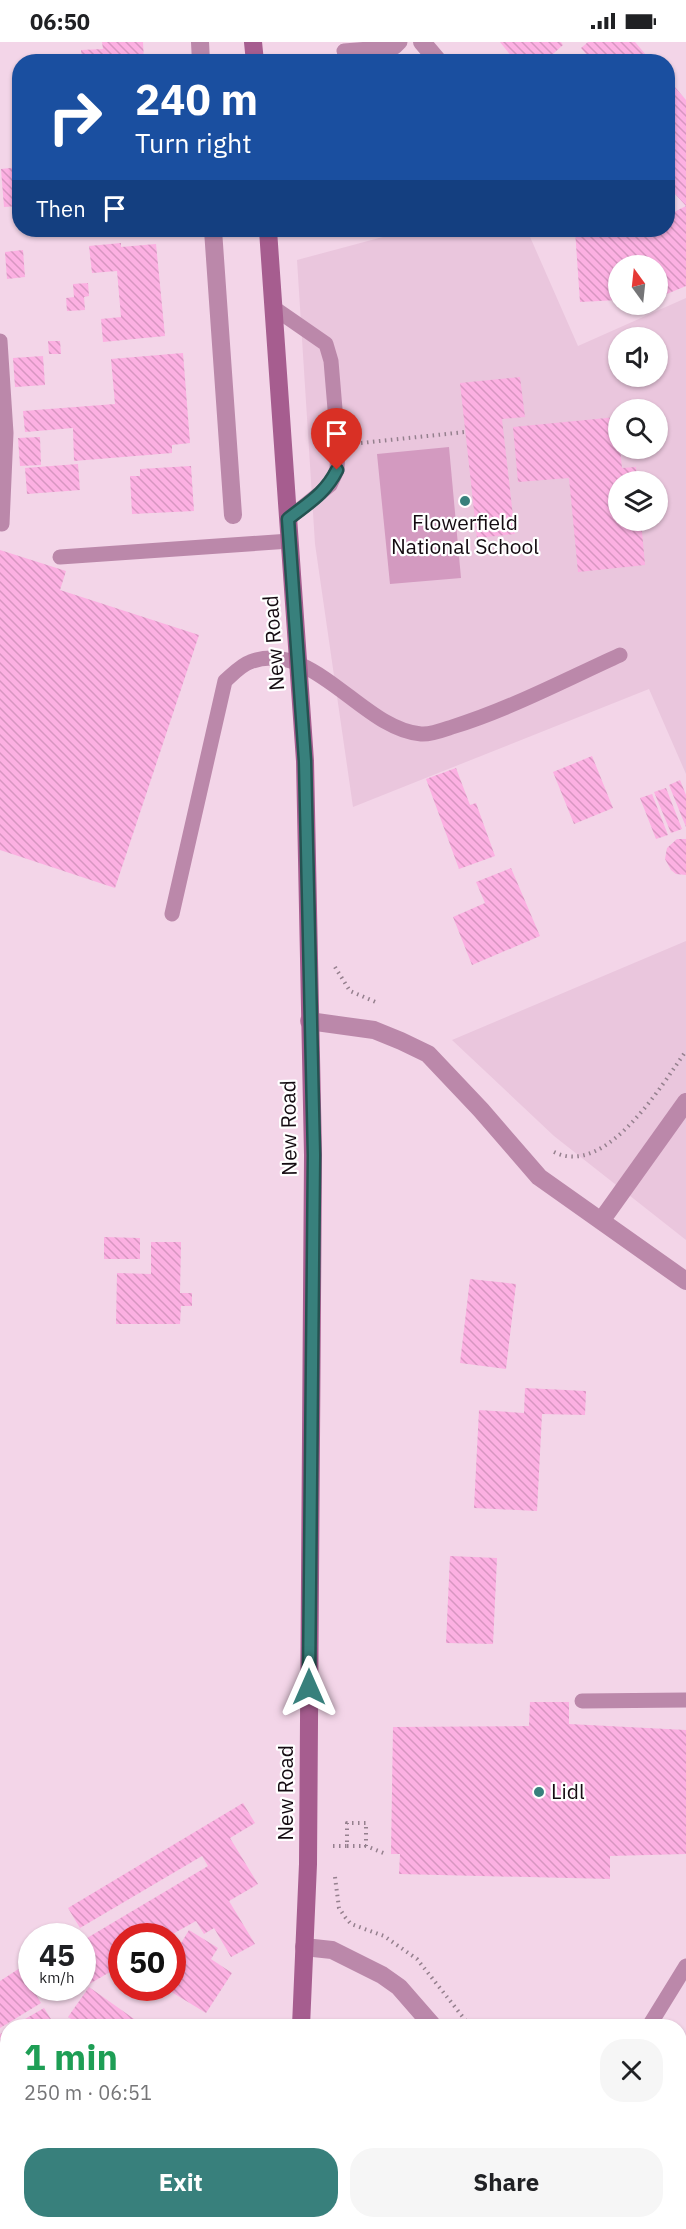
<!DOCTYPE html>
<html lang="en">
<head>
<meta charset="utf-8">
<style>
  :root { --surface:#fff; --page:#f6f6f6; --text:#202124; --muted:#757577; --accent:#38807c }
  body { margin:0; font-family:"IBM Plex Sans",sans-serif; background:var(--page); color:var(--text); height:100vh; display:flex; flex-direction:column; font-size:22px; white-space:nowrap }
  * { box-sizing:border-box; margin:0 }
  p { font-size:20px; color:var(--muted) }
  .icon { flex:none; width:33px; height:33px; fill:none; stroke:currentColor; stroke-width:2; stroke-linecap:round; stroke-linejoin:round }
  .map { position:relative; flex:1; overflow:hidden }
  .drawer { position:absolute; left:0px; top:1977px; width:687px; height:210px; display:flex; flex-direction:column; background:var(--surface); border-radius:24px 24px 0 0; box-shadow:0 2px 4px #0004 }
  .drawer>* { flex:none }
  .top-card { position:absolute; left:12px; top:12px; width:663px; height:183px; border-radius:24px; box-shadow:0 2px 4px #0004; background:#1a4fa0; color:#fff; overflow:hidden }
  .needle { width:39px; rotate:345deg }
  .fabs { position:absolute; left:608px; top:213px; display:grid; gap:12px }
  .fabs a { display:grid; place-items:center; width:60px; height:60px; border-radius:50%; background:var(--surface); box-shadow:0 2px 4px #0004; font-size:30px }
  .speed { position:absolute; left:18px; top:1881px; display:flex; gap:12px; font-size:30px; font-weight:700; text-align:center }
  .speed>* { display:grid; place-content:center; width:78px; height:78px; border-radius:50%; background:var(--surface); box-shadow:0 2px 4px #0004; line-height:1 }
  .speed small { font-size:15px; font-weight:400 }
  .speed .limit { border:9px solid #d22; background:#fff; color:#111 }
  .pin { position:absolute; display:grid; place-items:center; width:51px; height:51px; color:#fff; margin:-62px -26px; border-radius:50% 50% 50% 0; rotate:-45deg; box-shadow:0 0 6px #0007 }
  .pin .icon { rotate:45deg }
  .me { position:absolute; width:66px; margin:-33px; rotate:0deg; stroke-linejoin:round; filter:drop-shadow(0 0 4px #0008) }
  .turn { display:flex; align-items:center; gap:21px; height:126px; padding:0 24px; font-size:27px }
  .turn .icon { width:78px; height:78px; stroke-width:2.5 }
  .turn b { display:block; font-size:42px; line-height:51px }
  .then { display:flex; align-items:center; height:57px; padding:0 24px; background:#0003; gap:12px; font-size:22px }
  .round { display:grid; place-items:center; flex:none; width:63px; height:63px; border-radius:24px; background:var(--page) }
  .overview { display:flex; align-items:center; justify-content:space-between; height:102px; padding:0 24px }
  h1 { font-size:36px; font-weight:700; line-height:45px; color:#1e9e55 }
  .primary-button { display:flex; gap:12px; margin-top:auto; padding:12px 24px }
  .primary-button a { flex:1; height:69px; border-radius:24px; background:var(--accent); color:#fff; font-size:24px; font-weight:700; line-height:69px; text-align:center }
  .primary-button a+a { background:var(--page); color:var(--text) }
  .status { display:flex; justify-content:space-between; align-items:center; height:42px; padding:0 30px; background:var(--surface); direction:ltr }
  .status svg { height:16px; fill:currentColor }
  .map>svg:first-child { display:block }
  .built { fill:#eac6dd; fill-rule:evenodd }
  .grass { fill:#d39ac0 }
  .building { fill:url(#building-back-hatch) }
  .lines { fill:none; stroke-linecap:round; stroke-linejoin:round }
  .path { stroke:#95808e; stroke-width:4; stroke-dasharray:1.5 4.5; stroke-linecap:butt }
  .lane { stroke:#b8a; stroke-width:15 }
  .street { stroke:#b8a; stroke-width:18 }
  .secondary { stroke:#a65d8f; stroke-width:18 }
  .route-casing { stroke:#245351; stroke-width:15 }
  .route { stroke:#38807c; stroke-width:10 }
  .poi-dot { fill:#38807c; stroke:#fff; stroke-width:2 }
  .labels { text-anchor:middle; stroke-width:4.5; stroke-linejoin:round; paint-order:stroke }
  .poi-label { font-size:21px; fill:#140b11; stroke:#fff }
  .street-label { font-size:21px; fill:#140b11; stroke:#fff }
</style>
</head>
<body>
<div class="status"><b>06:50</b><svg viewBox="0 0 49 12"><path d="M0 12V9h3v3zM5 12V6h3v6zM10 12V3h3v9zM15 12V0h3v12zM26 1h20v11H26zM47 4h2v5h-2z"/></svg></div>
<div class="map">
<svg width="686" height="2187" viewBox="0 0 686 2187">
  <defs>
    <pattern id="building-back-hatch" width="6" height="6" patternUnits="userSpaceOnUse" patternTransform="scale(1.5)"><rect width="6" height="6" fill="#fcb0e2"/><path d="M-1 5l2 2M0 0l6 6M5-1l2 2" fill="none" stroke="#d796c1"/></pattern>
  </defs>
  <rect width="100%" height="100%" fill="#f3d5e8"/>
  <!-- built -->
  <path class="built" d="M409,188H527L578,304L686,256V732L649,647L353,765L315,502L297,218ZM618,296H657V334H618ZM618,368H657V406H618ZM618,440H657V478H618Z
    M686,899V1198L554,1094L452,998Z"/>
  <!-- grass -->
  <path class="grass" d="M449,405L461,536L390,542L377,412Z"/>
  <!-- building -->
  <path class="building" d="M102,0H143L144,20H82L81,8L103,7Z
    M500,0H561L563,3L544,20H516Z
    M588,0H635L652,20H593L581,6Z
    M668,37L686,58V244L657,256V224H618V258L580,260L575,188H668V173L686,164L668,144Z
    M20,125V164L4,165L1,127Z
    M100,188H136V189L100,192Z
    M121,201V205L156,202L165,294L103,300L101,277L121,275L117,229L92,231L89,204Z
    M23,208L25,235L7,237L5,210Z
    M88,241L89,254L84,255L85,268L67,269L66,256L74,255L73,242Z
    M48,299H60L61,312H49Z
    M183,311L190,401L172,403V411L74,419L73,386L25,390L23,369L115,362L111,317Z
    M43,314L45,343L15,345L13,316Z
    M520,335L525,375L502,377L515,492L477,496L460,341Z
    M617,375L618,406H620L622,426L636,425L637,440H618V478H641L645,523L578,530L569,436L518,440L513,385Z
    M40,395L41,423L20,424L18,396Z
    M78,422L80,448L27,452L25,426Z
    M191,424L194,469L132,472L130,434H140V427Z
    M0,508L66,529L60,548L199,593L115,846L0,808Z
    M592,714L613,766L574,782L553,730Z
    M456,726L470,763L476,761L495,814L459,827L426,737Z
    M680,738L686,753V785L669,743Z
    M666,746L682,787L671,791L654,750Z
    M652,752L668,793L656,797L640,756Z
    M677,797H686V833L676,832L671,828L665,817L667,806Z
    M511,826L540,894L472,923L453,875L485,861L476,840Z
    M104,1195L140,1196V1217H104Z
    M151,1200H181L180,1251H192V1264H181L180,1282H116L117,1231L151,1232Z
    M470,1237L516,1242L506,1327L460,1321Z
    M525,1346L586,1349L585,1373L542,1372L537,1469L474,1466L479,1368L524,1371Z
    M450,1514L497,1516L493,1602L446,1601Z
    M530,1660H569V1682L686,1688V1812L610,1814V1837L399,1832L400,1812H391L393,1685L529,1684Z
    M243,1761L255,1781L230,1796L258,1842L229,1859L255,1902L231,1915L214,1886L204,1892L196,1879L169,1894H122V1923L67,1955L61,1946H82V1899L208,1824L202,1814L80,1886L68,1866Z
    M189,1888L218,1906L211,1917L232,1931L206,1971L165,1946H172V1902L178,1906Z
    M20,1926L41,1961L0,1986V1939Z
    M89,1945L144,1984H82L68,1975Z
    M44,1966L54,1982L49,1984H13Z
    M8,1988V2010L0,2015V1992Z
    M680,2144H686V2187H639V2180H680Z
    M379,2180H416V2187H379Z"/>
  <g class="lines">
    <!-- path -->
    <path class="path" d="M361,401L465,390
      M335,925L350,949L378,961
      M554,1110C606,1136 661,1044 686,1009
      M333,1804H347V1781H366V1804L386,1812
      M347,1804H366
      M335,1835L339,1866L345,1875L351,1882L384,1894L417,1917L470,1984
      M235,2187L236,2180"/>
    <!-- lane -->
    <path class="lane" d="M344,9L395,5L400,0
      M274,266L326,302L331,319L338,403L337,428L330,443L288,477
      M0,299L6,391L2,482
      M60,515L290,499
      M172,872L225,639C232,633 241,623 250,620C313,596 363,688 421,692C430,693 443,688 452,685C510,667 565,638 620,613
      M582,1659L686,1658
      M649,1984L686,1924
      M350,2187V2180
      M427,2187V2180
      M559,2187V2180"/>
    <!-- street -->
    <path class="street" d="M200,0L201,20
      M422,0L439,20
      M213,188L233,473
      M309,979L374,988L401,999L428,1012L481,1068L539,1135L686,1239
      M601,1179L686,1060
      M304,1905L332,1908L382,1933L399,1945L433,1984
      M680,2094L686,2095"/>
    <!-- secondary -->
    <path class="secondary" d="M253,0L255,20
      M268,188L305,719L313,1113L308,1822L301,1984
      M291,2187V2180"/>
  </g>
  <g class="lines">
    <!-- route casing -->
    <g class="route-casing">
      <path id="route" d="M309,1645L314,1113L305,719L288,477C308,461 325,452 337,428"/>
    </g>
    <!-- route -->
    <use href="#route" class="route"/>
  </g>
  <!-- markers -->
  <g class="poi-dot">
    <circle cx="465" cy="459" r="6"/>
    <circle cx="539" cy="1750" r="6"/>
  </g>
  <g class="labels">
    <!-- poi labels -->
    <g class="poi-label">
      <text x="465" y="488">Flowerfield<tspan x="465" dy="24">National School</tspan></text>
      <text x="551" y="1757" text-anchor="start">Lidl</text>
    </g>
    <!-- street labels -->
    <g class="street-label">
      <text transform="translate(274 601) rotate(-94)" y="7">New Road</text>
      <text transform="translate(289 1086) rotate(-91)" y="7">New Road</text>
      <text transform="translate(286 1751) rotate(-90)" y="7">New Road</text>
    </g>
  </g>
</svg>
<div class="fabs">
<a><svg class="needle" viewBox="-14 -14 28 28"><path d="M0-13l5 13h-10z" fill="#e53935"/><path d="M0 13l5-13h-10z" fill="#757577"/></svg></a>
<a><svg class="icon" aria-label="sound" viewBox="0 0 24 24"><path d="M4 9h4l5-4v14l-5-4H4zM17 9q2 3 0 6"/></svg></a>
<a><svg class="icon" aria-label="search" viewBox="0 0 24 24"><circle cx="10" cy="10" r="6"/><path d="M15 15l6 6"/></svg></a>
<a><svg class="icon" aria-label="layers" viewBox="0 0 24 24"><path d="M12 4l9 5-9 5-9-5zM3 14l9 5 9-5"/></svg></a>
</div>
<div class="speed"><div>45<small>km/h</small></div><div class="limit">50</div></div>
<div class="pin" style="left:337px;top:428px;background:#d93025"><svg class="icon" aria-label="arrive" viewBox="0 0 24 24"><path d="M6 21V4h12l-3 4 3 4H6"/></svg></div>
<svg class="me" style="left:309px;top:1645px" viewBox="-20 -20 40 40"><path d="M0-17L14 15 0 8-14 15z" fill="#38807c" stroke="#fff" stroke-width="4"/></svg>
<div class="top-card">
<div class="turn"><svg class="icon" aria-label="right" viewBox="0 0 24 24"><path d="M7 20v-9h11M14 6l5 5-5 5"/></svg><div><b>240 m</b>Turn right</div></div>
<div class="then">Then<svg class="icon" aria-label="arrive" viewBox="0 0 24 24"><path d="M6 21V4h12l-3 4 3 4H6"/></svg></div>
</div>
<section class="drawer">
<div class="overview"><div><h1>1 min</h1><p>250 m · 06:51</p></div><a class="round"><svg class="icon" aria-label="close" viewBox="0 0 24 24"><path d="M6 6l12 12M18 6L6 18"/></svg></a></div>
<div class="primary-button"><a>Exit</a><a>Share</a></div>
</section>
</div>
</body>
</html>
